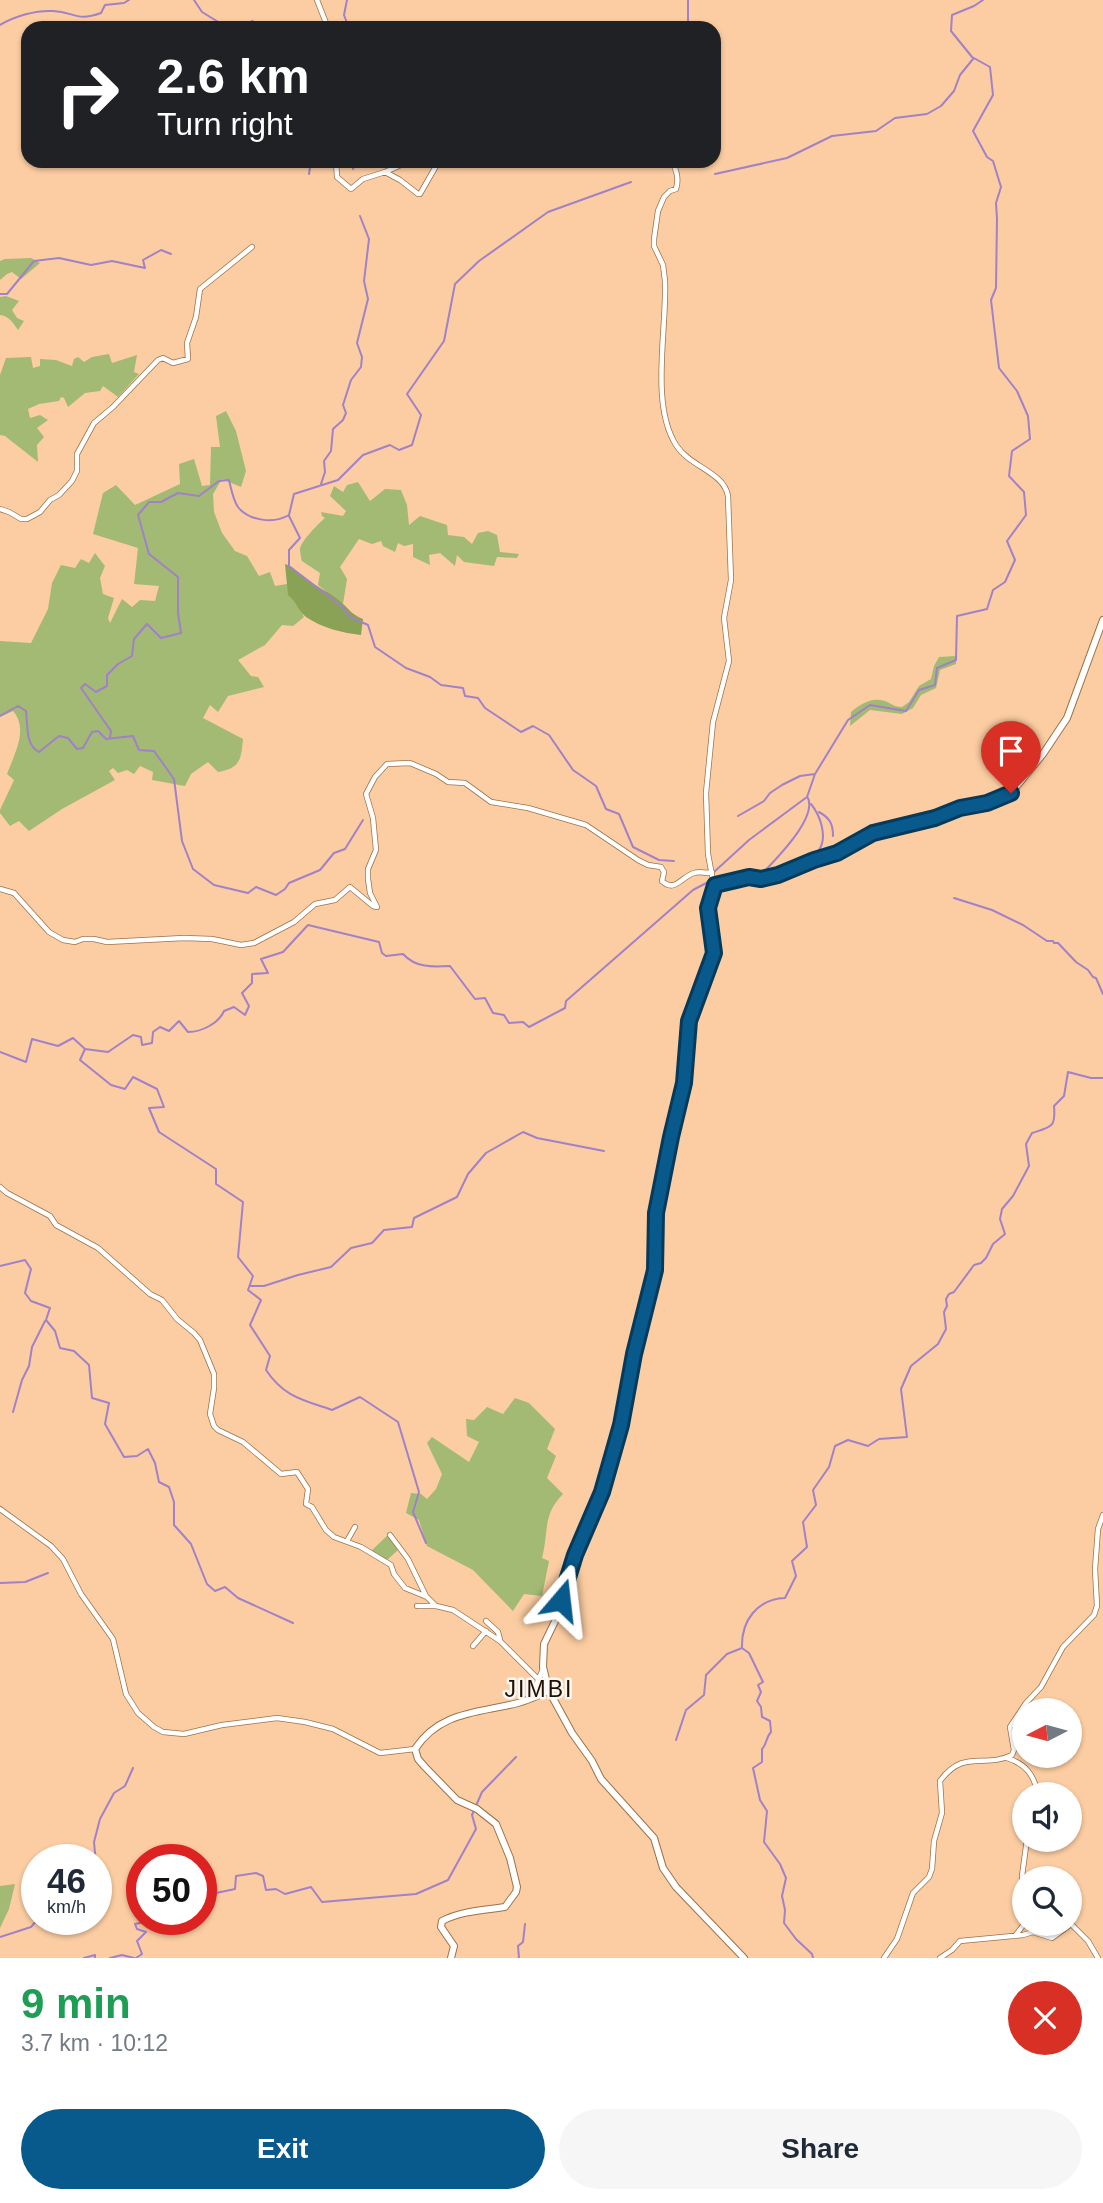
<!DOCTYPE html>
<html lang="en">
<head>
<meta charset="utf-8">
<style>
  :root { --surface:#fff; --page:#f6f6f7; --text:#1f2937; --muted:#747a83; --accent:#085a8c }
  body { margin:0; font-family:Arial,sans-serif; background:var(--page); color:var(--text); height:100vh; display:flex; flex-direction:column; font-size:26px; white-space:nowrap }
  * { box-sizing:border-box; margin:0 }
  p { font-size:23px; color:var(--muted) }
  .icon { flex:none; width:38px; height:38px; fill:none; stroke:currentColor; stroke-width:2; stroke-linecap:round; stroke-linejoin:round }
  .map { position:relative; height:1958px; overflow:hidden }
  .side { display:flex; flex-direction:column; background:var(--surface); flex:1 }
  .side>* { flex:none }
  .guide { position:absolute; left:21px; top:21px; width:700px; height:147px; border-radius:21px; box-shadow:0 2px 5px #0004; background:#202124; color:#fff; overflow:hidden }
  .needle { width:46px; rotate:264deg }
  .buttons { position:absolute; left:1012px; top:1698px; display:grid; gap:14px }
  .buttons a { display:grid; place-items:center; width:70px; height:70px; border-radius:50%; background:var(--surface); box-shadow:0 2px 5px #0004; font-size:35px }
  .speed { position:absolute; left:21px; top:1844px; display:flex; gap:14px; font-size:35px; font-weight:700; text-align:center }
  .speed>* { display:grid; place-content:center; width:91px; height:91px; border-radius:50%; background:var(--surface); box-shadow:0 2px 5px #0004; line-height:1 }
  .speed small { font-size:18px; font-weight:400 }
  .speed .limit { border:10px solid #d22; background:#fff; color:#111 }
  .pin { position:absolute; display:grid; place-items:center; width:60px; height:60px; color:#fff; margin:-72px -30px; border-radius:50% 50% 50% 0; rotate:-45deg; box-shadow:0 0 7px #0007 }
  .pin .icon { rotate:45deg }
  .me { position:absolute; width:77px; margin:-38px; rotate:17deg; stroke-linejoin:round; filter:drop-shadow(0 0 5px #0008) }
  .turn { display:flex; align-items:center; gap:24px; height:147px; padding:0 21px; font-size:32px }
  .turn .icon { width:91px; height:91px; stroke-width:2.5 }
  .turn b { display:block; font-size:49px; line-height:60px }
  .round { display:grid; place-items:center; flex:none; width:74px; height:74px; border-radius:37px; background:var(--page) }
  .summary { display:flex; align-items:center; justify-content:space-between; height:119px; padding:0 21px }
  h1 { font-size:42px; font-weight:700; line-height:52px; color:#1e9e55 }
  .primary-button { display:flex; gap:14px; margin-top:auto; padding:14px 21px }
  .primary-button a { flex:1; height:80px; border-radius:42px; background:var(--accent); color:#fff; font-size:28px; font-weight:700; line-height:80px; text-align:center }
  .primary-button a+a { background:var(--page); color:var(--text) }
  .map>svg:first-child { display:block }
  .green { fill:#a2ba74 }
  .forest { fill:#89a256 }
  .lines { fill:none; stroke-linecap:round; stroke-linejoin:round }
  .stream { stroke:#a181c7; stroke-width:2 }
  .minor-casing { stroke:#9c7249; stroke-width:6 }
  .major-casing { stroke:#9c7249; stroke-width:8 }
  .minor { stroke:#fff; stroke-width:4.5 }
  .major { stroke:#fff; stroke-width:6 }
  .route-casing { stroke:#053a5b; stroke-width:18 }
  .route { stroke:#085a8c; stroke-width:12 }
  .labels { text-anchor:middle; stroke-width:5; stroke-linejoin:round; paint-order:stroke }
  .quarter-label { font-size:23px; letter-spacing:2px; fill:#201002; stroke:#fcf7f3 }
</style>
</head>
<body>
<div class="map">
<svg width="1103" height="1958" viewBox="0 0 1103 1958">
  <rect width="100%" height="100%" fill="#fccda2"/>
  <!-- green -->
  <path class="green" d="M31,258L40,263L21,279L12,272L7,274L0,280V261L5,259Z
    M6,296L19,301L12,310L17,318L24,321L18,330C14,324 8,315 0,315V297Z
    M109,354L112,363L137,355L134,372L139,374L118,397L103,386L100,391L85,393L68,407L64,398L61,397L59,401L39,404L28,409L30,418L40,415L48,420L37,428L44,437L37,445L38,462L5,436L0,435V375L6,358L31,357L33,368L40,366V359L56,360L72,366L74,359L78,357L84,362L92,357Z
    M226,411L236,431L246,471L241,487L222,479L213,494L214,512L222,533L235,551L247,556L259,576L270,572L275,586L287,584L289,595L295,600L304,617L293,626L282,625L265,645L238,660L251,676L258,677L264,687L228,696L218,712L210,705L203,718L243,739C241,759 241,768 218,772L208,762L191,774L185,786L152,780L153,772L140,766L134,774L127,770L118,773L113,768L109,771L115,780L62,809L29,831L19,821L10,826L0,813V810L14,780L7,774C14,755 29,729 13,711L0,717V641L31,643L48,609L52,583L61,565L75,568L81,559L89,563L95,553L105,566L100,578L103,594L114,598L108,618L110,623L122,599L132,607L140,600L155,601L159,586L134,584L138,548L93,534L103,493L116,485L135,505L180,484L179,464L194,459L202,486L210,485L211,447H220L216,416Z
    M358,482L370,501L385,489L401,490L407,505L409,525L420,516L447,525L448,535L464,537L472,544L478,533L488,531L497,535L500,552L519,554L517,558L497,557L494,566L464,562L457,555L455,566L440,553L429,555L430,565L413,557V544L404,546L398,543L395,552L383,546L381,541L372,544L359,539L340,567L347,579L343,604L318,585L320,573L302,561C301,559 300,551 300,549C301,541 319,523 325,518L322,516L321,512L343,516L346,511L330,496L334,486L343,492L347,485Z
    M956,656V664L940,670L936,688L921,695L913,708L902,714L870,710L850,726L851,712C861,704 871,697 885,701C892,704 895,707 902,707L909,702L919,686L931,679L934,666L939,657Z
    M515,1398L529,1403L555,1429L547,1449L556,1456L547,1478L563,1494C542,1515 549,1532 542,1558L549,1561L542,1596L524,1594L513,1611L473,1570L427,1546L419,1520L406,1513L411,1493L421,1494L427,1499L436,1489L442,1474L427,1443L432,1437L469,1462L479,1442L467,1436L466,1419L474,1420L487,1407L503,1414Z
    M389,1534L399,1549L386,1561L371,1551Z
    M15,1884L9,1909L0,1928V1886Z"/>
  <!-- forest -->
  <path class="forest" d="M285,564C293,566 296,572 303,577C315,586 330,592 341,602C350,610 351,614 363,619L361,635C343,633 322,628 306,617C299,612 296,601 288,595Z"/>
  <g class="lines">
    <!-- stream -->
    <path class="stream" d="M194,0L202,12L228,28
      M347,0L344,15L349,28
      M0,25C15,16 36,10 53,11C75,12 76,22 101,13L105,5L124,3L129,0
      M242,28L252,21L267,28
      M686,28L688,21V0
      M353,169L355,161
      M309,174L311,161
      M715,174L787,158L832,136L876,131L895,118L927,114L941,106L954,91L960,75L973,59
      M0,294H7L34,261L59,258L91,265L112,261L145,268L143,260L161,250L171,254
      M321,484L325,472L324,461L331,451L333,429L343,420L346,413L343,405L351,380L361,367L362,357L357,343L368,299L364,281L369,239L360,216
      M289,516L300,538L289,550V566L340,605L350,617L368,625L375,647L406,668L430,677L441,685L463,688L465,696L478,698L485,708L521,732L533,726L549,735L573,770L596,786L606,809L619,814L633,847L659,860L674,861
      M0,716L18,706L26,711C28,725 25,745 39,752L59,736L68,738L77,749L83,748L92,732L98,731L106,739L133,736L139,750L154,751L174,779L182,841L193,869L214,885L248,893L256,887L276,895L285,889L289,883L320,870L334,853L345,849L363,820
      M110,738L111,731L81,688L85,684L96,692L107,686V675L118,664L132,656L134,639L147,624L161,638L181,633L178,613V577L149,554L138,515L149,502H161L178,493L199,496L219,481L229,480C231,488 233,500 238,507C249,521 274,524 289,515L294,494L338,480L363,455L390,445L399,450L412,445L421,415L407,394L444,341L455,284L479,261L548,212L631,182
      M811,804C820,815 828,837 819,850
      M819,812C830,818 833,824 833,836
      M738,816L764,801L770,793L782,785L800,776L815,774
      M714,872L749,840L807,797L815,774L848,720L870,705L906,711L919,690L935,685L937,668L956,660L957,616L987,609L993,590L1005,582L1015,560L1007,541L1026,515L1024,492L1009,476L1012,451L1030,439L1028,416L1017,391L999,368L991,300L996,288L997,219L996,203L1001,187L993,161L987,157L973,131L993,95L990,67L972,57L951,31L952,15L974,6L983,0
      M761,875C775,860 817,819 808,798
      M954,898L992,910L1023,925L1047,941H1053L1054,943H1058L1076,962L1088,970L1093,977L1096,978L1103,994
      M85,1049L108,1052L133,1035L141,1037L142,1045L152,1043L153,1032L160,1027L169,1031L179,1021L188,1032C202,1032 219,1023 224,1011L234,1007L245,1015L249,1006L242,993L252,983V974L268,973L261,959L283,952L308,925L379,942L382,953L386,956L403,954C416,968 432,967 450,966L475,999L485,998L493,1013L504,1015L509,1023L523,1022L529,1027L565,1008L566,1001L693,890L712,880
      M0,1052L26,1062L32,1039L58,1046L73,1038L85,1049L80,1060L111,1085L125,1089L133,1077L157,1089L164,1107L149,1108L159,1132L216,1169V1184L243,1202L238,1257L253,1276L248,1290L261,1300L250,1325L270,1356L266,1370C284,1397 303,1400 332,1410L360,1397L398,1422L419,1492L413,1512L426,1543
      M0,1266L25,1260L31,1269L25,1293L31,1301L50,1308L46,1320L55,1331L60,1348L74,1351L89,1365L92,1398L109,1403L105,1424L124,1457L137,1456L148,1449L155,1463L159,1482L169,1487L174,1502V1525L191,1544L207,1584L215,1591L225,1587L238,1598L293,1623
      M251,1286H264L298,1275L331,1267L351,1248L372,1243L384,1230L412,1227L414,1218L457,1197L468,1174L486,1153L523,1132L537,1138L604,1151
      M13,1412L22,1380L29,1366L32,1347L45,1321
      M0,1583L25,1582L48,1573
      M742,1648L749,1653L763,1682L758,1685L761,1692L757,1701L761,1707L762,1717L770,1721L771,1732C766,1737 767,1744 762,1749V1762L753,1768L760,1800L767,1811L764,1842L780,1864L786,1878L782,1896L785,1910L784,1923L796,1939L812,1954L813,1958
      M676,1740L686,1710L704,1695L706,1675L727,1654L742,1648C741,1621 757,1599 785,1598L796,1576L792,1561L807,1547L803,1522L816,1505L813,1490L829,1467L835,1446L848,1440L868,1446L879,1439L907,1437L901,1389L911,1366L938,1344L946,1329L944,1312L947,1306L946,1299L949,1294L954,1292L974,1265L981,1263L986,1258L993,1244L1005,1234L1000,1219L1002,1209L1013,1196L1029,1166L1026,1144L1032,1133C1051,1127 1056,1128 1054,1106L1064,1096L1068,1072L1091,1078H1103
      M96,1863L94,1842L100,1819L114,1793L125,1786L133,1768
      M201,1905L213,1907L216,1893L235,1889L236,1876L256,1873L263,1876L266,1890L276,1889L285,1894L311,1887L322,1902L416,1894L448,1880L476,1829L472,1815L482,1792L516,1757
      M0,1937L31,1927L37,1920
      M84,1958L95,1955V1958
      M110,1958L122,1955L134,1958
      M136,1958L142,1954L137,1941L146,1932L137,1929L135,1924L150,1921L158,1931L165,1929V1925L169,1922L182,1929L187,1920
      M519,1958L518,1946L523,1942L525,1924"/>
    <!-- minor casing -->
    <g class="minor-casing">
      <path id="minor" d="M317,0L328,28
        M336,161L337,177L351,189L363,179L385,172L400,180L418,194H420L439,161
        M671,161C677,169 679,180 676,189L670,191L664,197L658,211L654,239V246L663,265L665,281C667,330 650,404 676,445C690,467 724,472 728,496L731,580L724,618L729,661L713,722L706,793L708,854L714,886
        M385,172L410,161
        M0,509L9,512L21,519H27L40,512L50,500L59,495L72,481L77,471V454L94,423L113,407L158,360L163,358L173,363L188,359L187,343L196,317L200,289L252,247
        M0,889L14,893L49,932L63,940L75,942L83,939H94L107,942L184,938L212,939L241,945L254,943L294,922L315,904L335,900L350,887L373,906L377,907L370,893L368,879V869L376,850L373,818L366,794L375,777L387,764L410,763L436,774L448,782L465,783L491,802L528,808L586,825L638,860L648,865L661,867L664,872L662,881C675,893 681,877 694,873C700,871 706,874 712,872
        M0,1187L7,1193L50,1216L56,1225L98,1248L150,1294L162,1300L177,1319L194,1333L200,1340L214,1374V1388L210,1414L214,1426L218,1430L243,1442L281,1474L297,1472L308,1489L306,1504L312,1507L326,1530L334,1537L361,1547L391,1565L394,1574L405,1588L427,1597L436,1606L453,1610L500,1641L547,1688
        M0,1509L51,1546L63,1559L81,1594L113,1639L126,1694L138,1713L154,1727L163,1732L184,1734L222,1725L277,1718L305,1722L333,1729L380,1753L415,1749
        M390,1535L408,1559L426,1596
        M347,1541L355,1527
        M417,1606H435
        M486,1621L498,1632L500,1640
        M473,1646L486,1631
        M531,1697L543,1669
        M1007,1758C1026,1764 1034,1775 1038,1794
        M1024,1917L1022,1876L1027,1839
        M1015,1936L1025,1923
        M884,1958L897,1939L913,1893L929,1877L932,1869L934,1841L942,1813L940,1781C964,1748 984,1769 1012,1755L1014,1750L1010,1727L1026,1703L1041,1687L1063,1647L1094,1615L1097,1606L1095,1569L1098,1529L1103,1515
        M940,1958L952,1950L960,1941L1023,1935L1033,1932L1052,1938L1071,1924L1088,1941L1098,1958"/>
    </g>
    <!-- major casing -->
    <g class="major-casing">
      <path id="major" d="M549,1691L572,1733L592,1761L601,1779L654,1838L663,1868L676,1887L744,1958
        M451,1958L454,1946L441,1927L442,1921C461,1911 485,1910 505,1907L516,1892L517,1887L510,1858L496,1824L477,1809L457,1800L425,1767L418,1759L415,1749C440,1711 479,1713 518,1703C529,1700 539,1695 549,1691L543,1667L544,1644L558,1615L564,1586L602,1492L612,1460L621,1425L634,1355L655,1270L656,1213L671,1137L684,1083L689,1021L714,953L708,913L715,885L749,877L761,879L778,875L814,860L837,853L874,833L935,818L960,808L987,803L1011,793L1043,754L1067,718L1103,620"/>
    </g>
    <!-- minor -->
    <use href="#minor" class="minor"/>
    <!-- major -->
    <use href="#major" class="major"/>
  </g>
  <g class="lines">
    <!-- route casing -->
    <g class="route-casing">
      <path id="route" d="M561,1600L575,1555L602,1492L621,1425L634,1354L655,1270L656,1213L671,1137L684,1083L689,1021L714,953L708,908L715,885L749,877L761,879L778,875L814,860L837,853L873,833L935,818L960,808L987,803L1011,793"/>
    </g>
    <!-- route -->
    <use href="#route" class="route"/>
  </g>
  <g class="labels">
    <!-- quarter labels -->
    <g class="quarter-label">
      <text x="539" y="1697">JIMBI</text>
    </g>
  </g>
</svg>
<div class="buttons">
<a><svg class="needle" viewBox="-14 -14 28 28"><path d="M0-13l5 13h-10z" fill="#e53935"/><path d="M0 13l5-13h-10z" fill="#747a83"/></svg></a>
<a><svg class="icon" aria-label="sound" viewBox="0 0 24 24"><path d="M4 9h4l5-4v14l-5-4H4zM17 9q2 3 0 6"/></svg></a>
<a><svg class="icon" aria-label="search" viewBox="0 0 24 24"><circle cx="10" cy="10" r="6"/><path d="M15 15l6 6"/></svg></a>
</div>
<div class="speed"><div>46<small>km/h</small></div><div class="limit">50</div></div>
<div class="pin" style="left:1011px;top:793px;background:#d93025"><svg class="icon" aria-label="arrive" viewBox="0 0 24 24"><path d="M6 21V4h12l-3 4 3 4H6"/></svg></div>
<svg class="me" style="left:561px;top:1600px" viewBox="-20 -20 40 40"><path d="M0-17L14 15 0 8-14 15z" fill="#085a8c" stroke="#fff" stroke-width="4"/></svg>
<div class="guide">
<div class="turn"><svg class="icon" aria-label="right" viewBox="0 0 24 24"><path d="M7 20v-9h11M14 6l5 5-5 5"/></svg><div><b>2.6 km</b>Turn right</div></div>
</div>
</div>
<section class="side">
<div class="summary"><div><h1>9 min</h1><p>3.7 km · 10:12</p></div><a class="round" style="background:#d93025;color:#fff"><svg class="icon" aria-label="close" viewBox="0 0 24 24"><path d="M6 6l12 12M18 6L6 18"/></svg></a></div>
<div class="primary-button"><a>Exit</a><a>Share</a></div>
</section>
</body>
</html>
